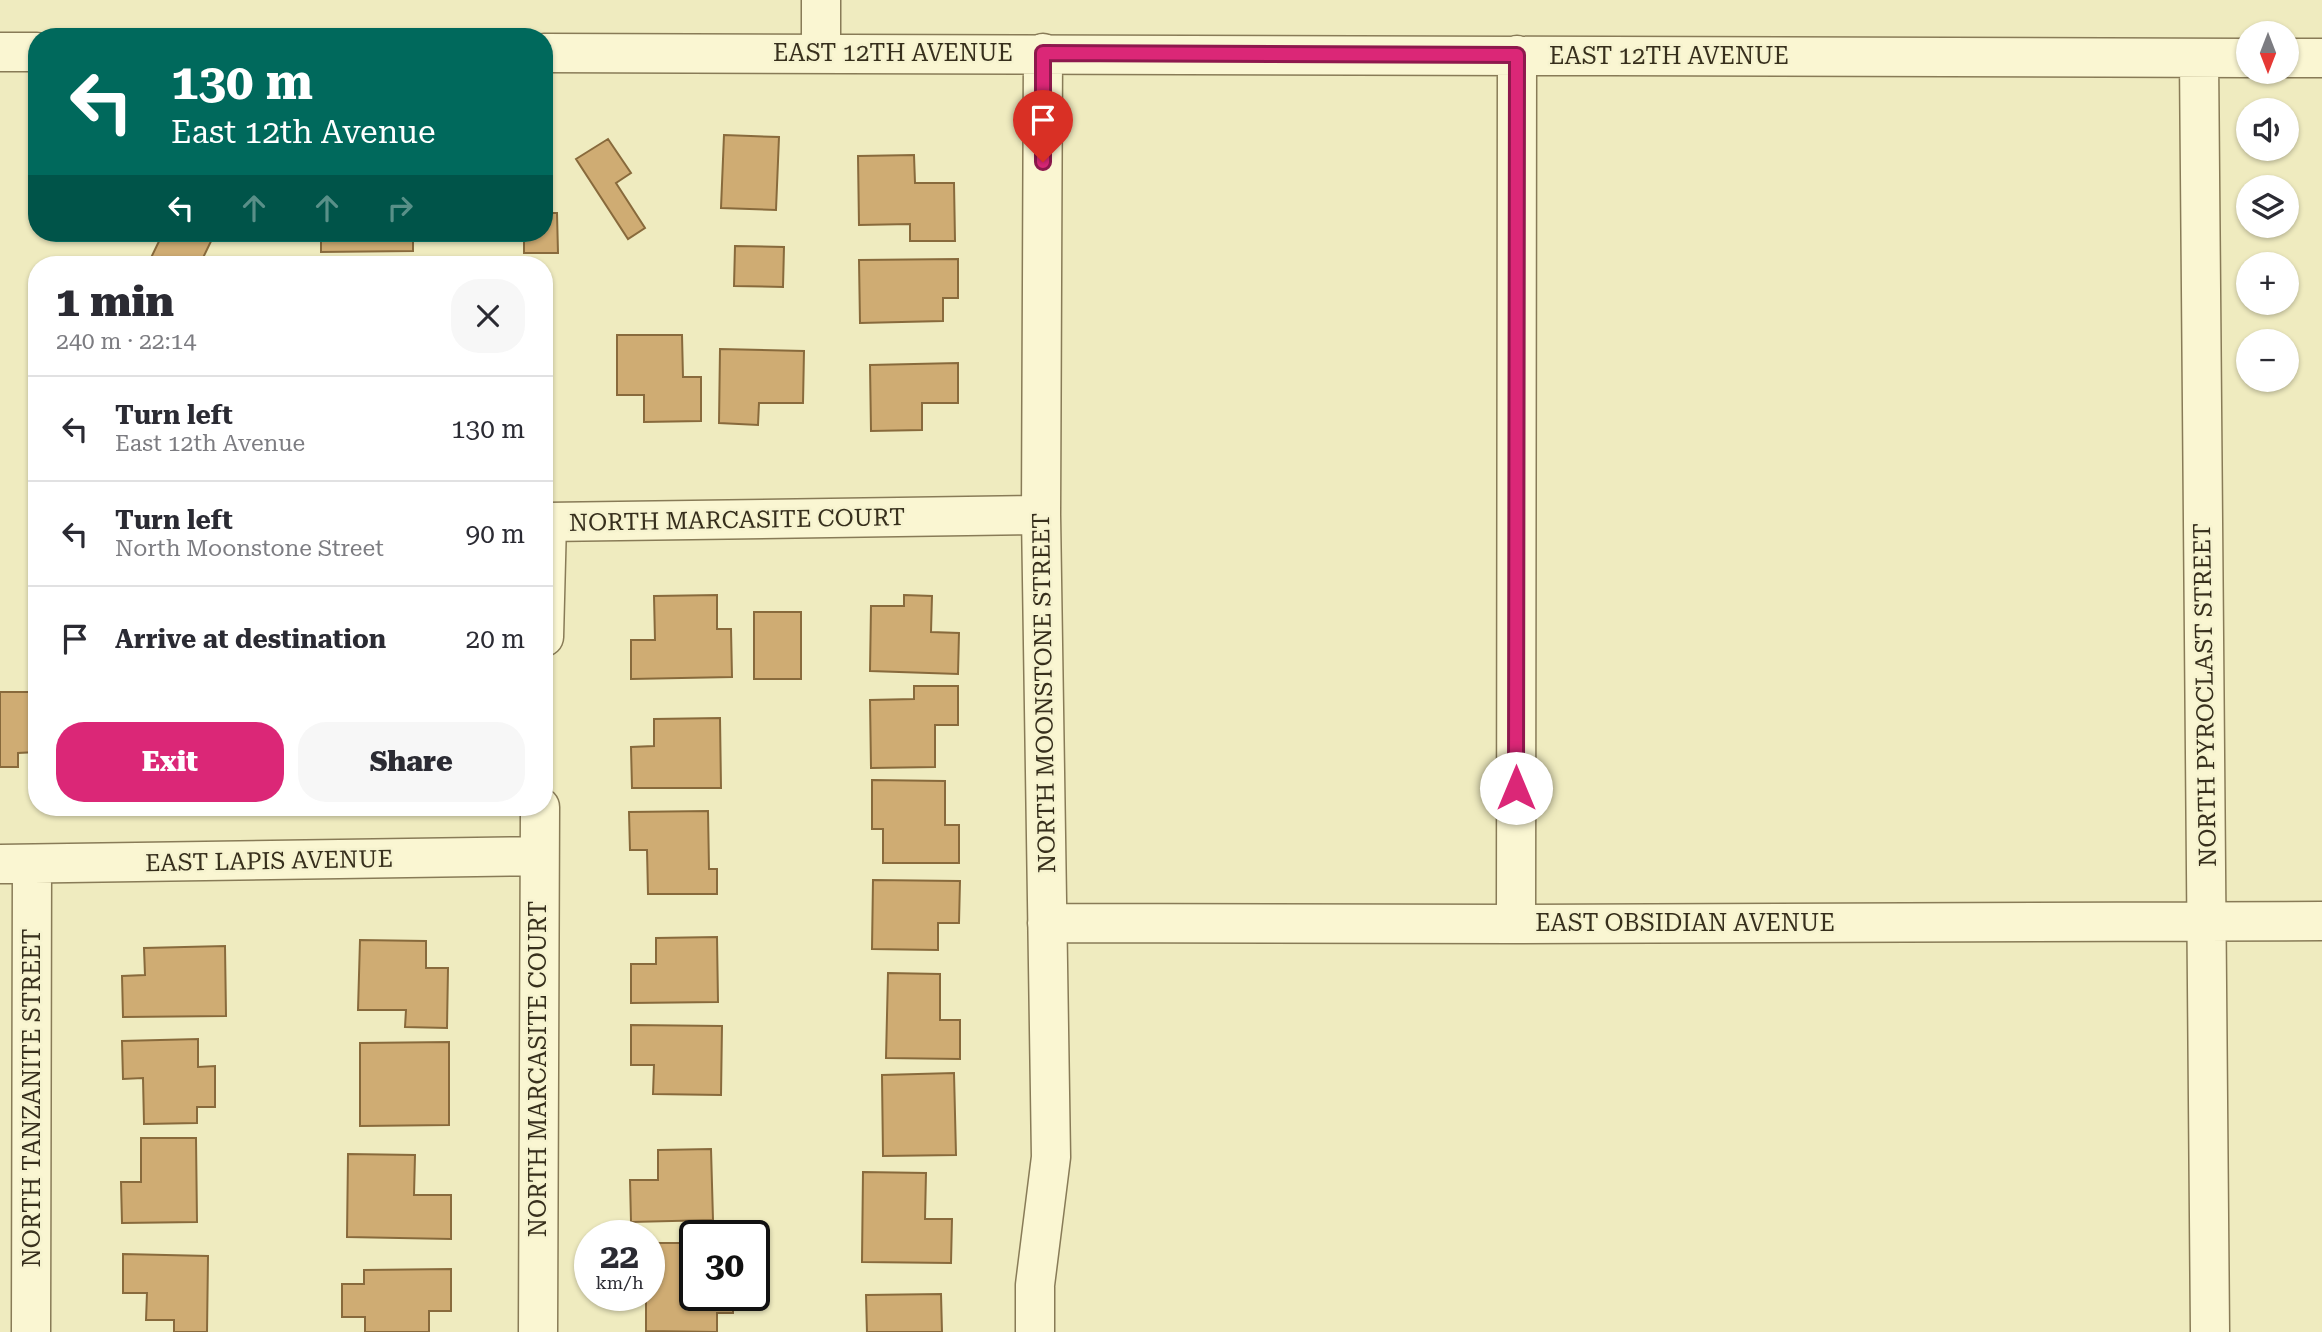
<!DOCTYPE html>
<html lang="en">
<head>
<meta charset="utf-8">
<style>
  :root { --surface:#fff; --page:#f7f7f7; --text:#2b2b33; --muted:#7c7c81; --line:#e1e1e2; --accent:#db2777 }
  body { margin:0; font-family:"Roboto Serif",serif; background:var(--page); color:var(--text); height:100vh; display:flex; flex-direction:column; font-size:26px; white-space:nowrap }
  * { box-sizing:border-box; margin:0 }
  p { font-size:23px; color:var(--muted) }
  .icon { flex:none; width:38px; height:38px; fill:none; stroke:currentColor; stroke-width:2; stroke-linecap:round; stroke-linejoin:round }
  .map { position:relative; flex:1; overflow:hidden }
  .drawer { position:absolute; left:28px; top:256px; width:525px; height:560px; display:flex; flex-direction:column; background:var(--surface); border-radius:28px; box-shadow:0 2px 5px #0004 }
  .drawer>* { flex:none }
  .banner { position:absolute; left:28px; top:28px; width:525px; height:214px; border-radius:28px; box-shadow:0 2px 5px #0004; background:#00695c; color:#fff; overflow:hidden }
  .needle { width:46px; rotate:180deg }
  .controls { position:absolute; left:2236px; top:21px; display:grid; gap:14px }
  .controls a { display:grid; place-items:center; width:63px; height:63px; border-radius:50%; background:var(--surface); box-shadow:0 2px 5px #0004; font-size:35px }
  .speed { position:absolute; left:574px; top:1220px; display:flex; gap:14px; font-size:35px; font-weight:700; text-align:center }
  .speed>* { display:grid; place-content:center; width:91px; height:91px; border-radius:50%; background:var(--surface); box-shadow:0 2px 5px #0004; line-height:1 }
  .speed small { font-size:18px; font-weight:400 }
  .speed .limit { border:4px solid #111; border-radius:10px; background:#fff; color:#111 }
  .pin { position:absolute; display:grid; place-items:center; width:60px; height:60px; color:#fff; margin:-72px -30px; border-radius:50% 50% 50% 0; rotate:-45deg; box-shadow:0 0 7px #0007 }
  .pin .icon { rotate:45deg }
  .me { position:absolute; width:77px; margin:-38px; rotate:0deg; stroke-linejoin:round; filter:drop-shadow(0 0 5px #0008) }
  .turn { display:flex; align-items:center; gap:24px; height:147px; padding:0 28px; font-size:32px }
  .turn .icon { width:91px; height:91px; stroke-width:2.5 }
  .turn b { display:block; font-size:49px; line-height:60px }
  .lanes { display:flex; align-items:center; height:66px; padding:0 28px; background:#0003; justify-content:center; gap:35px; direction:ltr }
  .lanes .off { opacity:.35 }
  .round { display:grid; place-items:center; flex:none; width:74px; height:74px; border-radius:28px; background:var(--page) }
  .head { display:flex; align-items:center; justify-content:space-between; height:119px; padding:0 28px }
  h1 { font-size:42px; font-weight:800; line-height:52px }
  .cta { display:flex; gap:14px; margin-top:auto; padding:14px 28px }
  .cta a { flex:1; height:80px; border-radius:28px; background:var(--accent); color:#fff; font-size:28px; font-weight:800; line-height:80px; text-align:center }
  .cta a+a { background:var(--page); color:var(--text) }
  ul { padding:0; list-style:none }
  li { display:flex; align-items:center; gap:21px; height:105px; padding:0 28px; border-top:2px solid var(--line) }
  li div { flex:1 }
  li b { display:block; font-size:26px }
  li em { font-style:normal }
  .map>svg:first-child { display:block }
  .building { fill:#cfac73; stroke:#886a3c; stroke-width:2 }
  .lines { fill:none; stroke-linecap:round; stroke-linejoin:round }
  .minor-casing { stroke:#887b57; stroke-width:41 }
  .minor { stroke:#faf6d2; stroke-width:38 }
  .route-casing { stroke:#8e194d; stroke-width:18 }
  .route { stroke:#db2777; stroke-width:12 }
  .labels { text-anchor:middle; stroke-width:5; stroke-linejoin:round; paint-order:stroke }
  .street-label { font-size:24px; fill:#372f1c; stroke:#f6f3cf }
</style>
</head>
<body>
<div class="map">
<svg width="2322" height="1332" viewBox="0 0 2322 1332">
  <rect width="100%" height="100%" fill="#efebbf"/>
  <!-- building -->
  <path class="building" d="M724,135L779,137L776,210L721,208Z
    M608,139L631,173L616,183L645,228L628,239L576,159Z
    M914,155L915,183H954L955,241H910V224L859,225L858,156Z
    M544,213H557L558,253H524V233H544Z
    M163,233H215L200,264H148Z
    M285,233H413V251L321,252V236L285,237Z
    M735,246L784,247L783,287L734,286Z
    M958,259V298H943V321L860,323L859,260Z
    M617,335H682L683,377H701V421L644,422V395H617Z
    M720,349L804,351L803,403H759L758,425L719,423Z
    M958,363V403H922V430L871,431L870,365Z
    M717,595V629H731L732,677L631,679V640H655L654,596Z
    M904,595L932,596L931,632L959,633L958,674L870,671L871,606H904Z
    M754,612H801V679H754Z
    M914,686H958V725H935V767L871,768L870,700L914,699Z
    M0,692H37V752L18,753V767H0Z
    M720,718L721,788H632L631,747L654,746V719Z
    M872,780L945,781V825H959V863H883V829H872Z
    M708,811L709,869H717V894H648L647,850H630L629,812Z
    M873,880L960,881L959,923H938V950L872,949Z
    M717,937L718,1002L631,1003V964H656V938Z
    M360,940L426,941V968H448L447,1028L405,1027L406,1010H358Z
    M225,946L226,1016L123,1017L122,976L145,975L144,948Z
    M888,973L940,974V1020H960V1059L886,1058Z
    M631,1025L722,1026L721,1095L653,1094L654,1065H631Z
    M198,1039V1067L215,1066V1107H197V1123L144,1124L143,1078L123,1079L122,1041Z
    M449,1042V1125L360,1126V1043Z
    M954,1073L956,1155L883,1156L882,1075Z
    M141,1138H196L197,1222L122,1223L121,1182H141Z
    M711,1149L713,1220L631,1222L630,1180H658V1150Z
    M348,1154L415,1155L414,1195H451V1239L347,1237Z
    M863,1172L926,1173L925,1219H952L951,1263L862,1262Z
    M649,1243H695V1295H733V1313H717V1332L646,1331V1295H649Z
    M123,1254L208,1256L207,1332H174V1320H146L147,1293H123Z
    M451,1269V1311H429V1332H365V1317H342V1284H364V1270Z
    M941,1294L942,1332H867L866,1295Z"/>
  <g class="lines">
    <!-- minor casing -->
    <g class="minor-casing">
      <path id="minor" d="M0,52H37
        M821,52V0
        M544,53L2249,58
        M2199,58L2210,1332
        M2287,58H2322
        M544,637L547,522L1041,515
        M0,864L538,856
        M1047,923L1516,924L2322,921
        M1516,924L1517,55
        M31,1332L32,864
        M538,1332L540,807
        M1035,1332V1285L1051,1157L1041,515L1043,53"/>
    </g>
    <!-- minor -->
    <use href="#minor" class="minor"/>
  </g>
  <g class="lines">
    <!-- route casing -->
    <g class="route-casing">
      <path id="route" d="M1043,162V53L1517,55L1516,788"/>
    </g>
    <!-- route -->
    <use href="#route" class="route"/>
  </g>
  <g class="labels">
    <!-- street labels -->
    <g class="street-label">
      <text x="893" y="61">EAST 12TH AVENUE</text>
      <text x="1669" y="64">EAST 12TH AVENUE</text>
      <text transform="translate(737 520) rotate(-1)" y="8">NORTH MARCASITE COURT</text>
      <text transform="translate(1044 693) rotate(-91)" y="8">NORTH MOONSTONE STREET</text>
      <text transform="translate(2205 695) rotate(-91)" y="8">NORTH PYROCLAST STREET</text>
      <text transform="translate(269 861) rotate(-1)" y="8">EAST LAPIS AVENUE</text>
      <text x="1685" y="931">EAST OBSIDIAN AVENUE</text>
      <text transform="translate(538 1069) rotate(-90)" y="8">NORTH MARCASITE COURT</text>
      <text transform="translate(32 1098) rotate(-90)" y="8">NORTH TANZANITE STREET</text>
    </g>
  </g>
</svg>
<div class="controls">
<a><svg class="needle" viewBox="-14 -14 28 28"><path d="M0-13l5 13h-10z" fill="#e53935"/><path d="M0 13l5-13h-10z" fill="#7c7c81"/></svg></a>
<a><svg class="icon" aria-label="sound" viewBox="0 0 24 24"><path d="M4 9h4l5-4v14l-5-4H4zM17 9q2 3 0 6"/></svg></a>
<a><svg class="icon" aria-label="layers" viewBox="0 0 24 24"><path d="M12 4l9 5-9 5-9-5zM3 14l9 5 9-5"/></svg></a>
<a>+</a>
<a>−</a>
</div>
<div class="speed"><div>22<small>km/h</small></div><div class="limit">30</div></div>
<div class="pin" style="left:1043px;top:162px;background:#d93025"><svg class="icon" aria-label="arrive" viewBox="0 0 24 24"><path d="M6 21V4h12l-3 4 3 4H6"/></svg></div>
<svg class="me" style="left:1516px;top:788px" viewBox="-20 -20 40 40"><circle r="19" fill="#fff"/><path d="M0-13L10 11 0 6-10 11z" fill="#db2777"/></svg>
<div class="banner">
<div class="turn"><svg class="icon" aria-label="left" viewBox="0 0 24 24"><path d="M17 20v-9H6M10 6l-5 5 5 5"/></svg><div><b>130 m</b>East 12th Avenue</div></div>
<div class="lanes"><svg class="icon" aria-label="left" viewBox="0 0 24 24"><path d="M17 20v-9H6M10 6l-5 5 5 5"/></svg><svg class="icon off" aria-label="ahead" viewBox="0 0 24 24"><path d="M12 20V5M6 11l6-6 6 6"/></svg><svg class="icon off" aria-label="ahead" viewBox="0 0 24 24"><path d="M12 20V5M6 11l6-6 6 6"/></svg><svg class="icon off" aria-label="right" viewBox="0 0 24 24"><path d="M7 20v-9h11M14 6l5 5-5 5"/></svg></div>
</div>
<section class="drawer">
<div class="head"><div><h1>1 min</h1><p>240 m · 22:14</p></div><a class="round"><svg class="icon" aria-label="close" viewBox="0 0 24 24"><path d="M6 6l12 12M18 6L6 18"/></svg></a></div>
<ul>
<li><svg class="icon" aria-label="left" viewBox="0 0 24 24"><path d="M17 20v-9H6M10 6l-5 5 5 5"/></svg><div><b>Turn left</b><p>East 12th Avenue</p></div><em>130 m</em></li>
<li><svg class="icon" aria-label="left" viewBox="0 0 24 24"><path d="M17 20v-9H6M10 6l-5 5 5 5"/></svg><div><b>Turn left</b><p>North Moonstone Street</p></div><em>90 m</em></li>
<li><svg class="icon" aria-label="arrive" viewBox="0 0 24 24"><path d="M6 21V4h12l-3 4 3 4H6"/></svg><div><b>Arrive at destination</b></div><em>20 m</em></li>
</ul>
<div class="cta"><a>Exit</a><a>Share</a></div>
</section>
</div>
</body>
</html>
